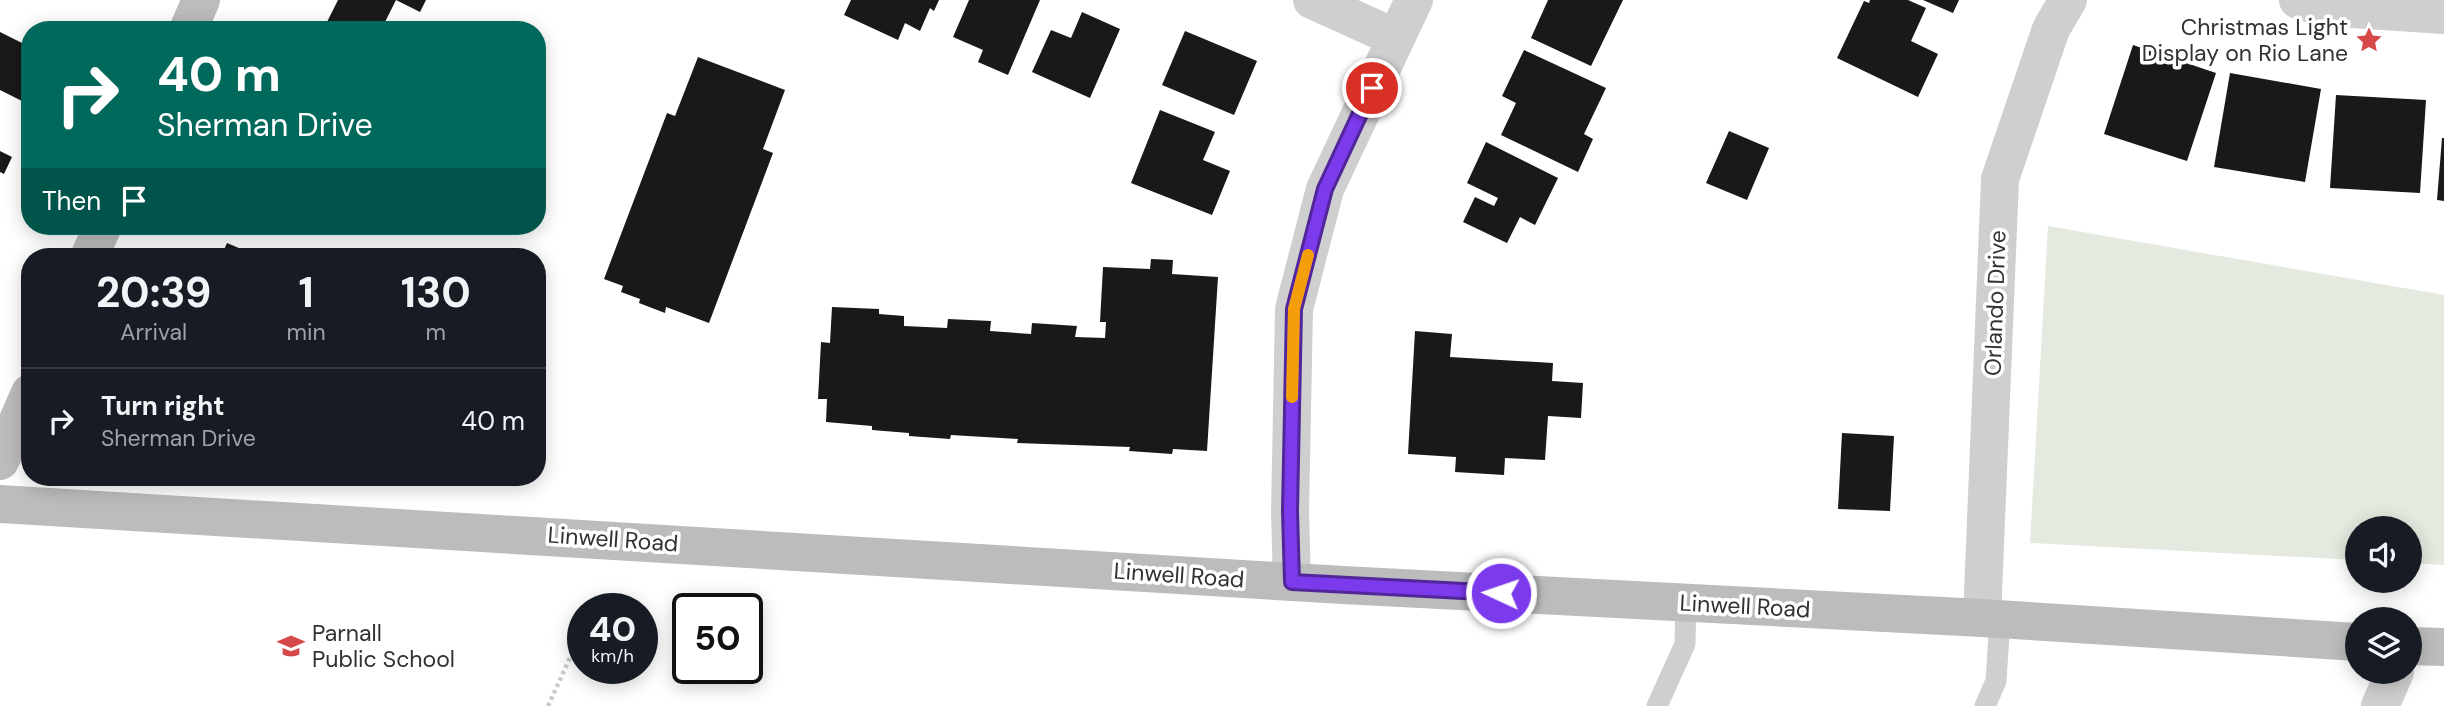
<!DOCTYPE html>
<html lang="en">
<head>
<meta charset="utf-8">
<style>
  :root { --surface:#171b24; --page:#20242c; --text:#f1f3f6; --muted:#9ea1a6; --line:#363941 }
  body { margin:0; font-family:"DM Sans",sans-serif; background:var(--page); color:var(--text); height:100vh; display:flex; flex-direction:column; font-size:26px; white-space:nowrap }
  * { box-sizing:border-box; margin:0 }
  p { font-size:23px; color:var(--muted) }
  .icon { flex:none; width:38px; height:38px; fill:none; stroke:currentColor; stroke-width:2; stroke-linecap:round; stroke-linejoin:round }
  .map { position:relative; flex:1; overflow:hidden }
  .side { position:absolute; left:21px; top:248px; width:525px; height:238px; display:flex; flex-direction:column; background:var(--surface); border-radius:28px; box-shadow:0 4px 18px #0003 }
  .side>* { flex:none }
  .top-card { position:absolute; left:21px; top:21px; width:525px; height:214px; border-radius:28px; box-shadow:0 4px 18px #0003; background:#00695c; color:#fff; overflow:hidden }
  .controls { position:absolute; left:2345px; top:516px; display:grid; gap:14px }
  .controls a { display:grid; place-items:center; width:77px; height:77px; border-radius:50%; background:var(--surface); box-shadow:0 4px 18px #0003; font-size:35px }
  .speed { position:absolute; left:567px; top:593px; display:flex; gap:14px; font-size:35px; font-weight:700; text-align:center }
  .speed>* { display:grid; place-content:center; width:91px; height:91px; border-radius:50%; background:var(--surface); box-shadow:0 4px 18px #0003; line-height:1 }
  .speed small { font-size:18px; font-weight:400 }
  .speed .limit { border:4px solid #111; border-radius:10px; background:#fff; color:#111 }
  .pin { position:absolute; display:grid; place-items:center; width:60px; height:60px; color:#fff; margin:-30px; border:4px solid #fff; border-radius:50%; box-shadow:0 2px 7px #0007 }
  .me { position:absolute; width:77px; margin:-38px; rotate:273deg; stroke-linejoin:round; filter:drop-shadow(0 0 5px #0008) }
  .turn { display:flex; align-items:center; gap:24px; height:147px; padding:0 21px; font-size:32px }
  .turn .icon { width:91px; height:91px; stroke-width:2.5 }
  .turn b { display:block; font-size:49px; line-height:60px }
  .then { display:flex; align-items:center; height:66px; padding:0 21px; background:#0003; gap:14px; font-size:26px }
  .eta { display:flex; justify-content:space-evenly; align-items:center; height:119px; text-align:center }
  .eta b { font-size:42px; font-weight:700; line-height:49px }
  ul { padding:0; list-style:none }
  li { display:flex; align-items:center; gap:21px; height:105px; padding:0 21px; border-top:2px solid var(--line) }
  li div { flex:1 }
  li b { display:block; font-size:26px }
  li em { font-style:normal }
  .map>svg:first-child { display:block }
  .green { fill:#e4eadf }
  .building { fill:#191919 }
  .lines { fill:none; stroke-linecap:round; stroke-linejoin:round }
  .path { stroke:#c9c9c9; stroke-width:4.5; stroke-dasharray:3.5 3.5; stroke-linecap:butt }
  .service { stroke:#cfcfcf; stroke-width:21 }
  .minor { stroke:#cfcfcf; stroke-width:38 }
  .secondary { stroke:#bcbcbc; stroke-width:38 }
  .route-casing { stroke:#51269a; stroke-width:18 }
  .route { stroke:#7c3aed; stroke-width:12 }
  .slow { stroke:#f59e0b; stroke-width:12 }
  .labels { text-anchor:middle; stroke-width:7; stroke-linejoin:round; paint-order:stroke }
  .poi-label { font-size:23px; fill:#323232; stroke:#fff; text-anchor:end }
  .street-label { font-size:23px; fill:#323232; stroke:#fff }
</style>
</head>
<body>
<div class="map">
<svg width="2444" height="706" viewBox="0 0 2444 706">
  <rect width="100%" height="100%" fill="#fff"/>
  <!-- green -->
  <path class="green" d="M2048,226L2444,295V565L2410,563V528H2357V560L2030,543Z"/>
  <!-- building -->
  <path class="building" d="M338,0H426L420,12L396,0L381,30H323Z
    M851,0H939L934,11L930,8L920,31L905,23L898,40L844,15Z
    M969,0H1040L1008,75L978,62L983,50L953,37Z
    M1548,0H1623L1591,66L1531,38Z
    M1870,0H1908L1926,8L1911,41L1938,54L1918,97L1837,58L1864,1L1869,3Z
    M1923,0H1959L1953,13Z
    M1082,12L1120,29L1090,98L1032,72L1051,30L1071,38Z
    M1185,31L1257,61L1234,115L1162,85Z
    M0,32L30,47V105L0,90Z
    M2133,45L2216,73L2187,161L2104,134Z
    M1524,50L1606,88L1584,134L1593,139L1578,172L1501,135L1516,103L1502,96Z
    M698,57L785,90L763,149L773,153L709,323L666,307L665,313L639,303L640,299L621,292L623,286L604,279L667,113L675,116Z
    M2230,73L2321,89L2305,182L2214,167Z
    M2336,95L2426,100L2420,193L2330,188Z
    M1160,110L1215,132L1203,160L1230,171L1212,215L1131,183Z
    M1729,131L1769,148L1747,200L1706,183Z
    M2442,138H2444V201L2437,200Z
    M1486,142L1558,178L1535,225L1520,217L1507,243L1463,222L1475,197L1494,206L1498,198L1467,183Z
    M0,151L12,157L4,174L0,172Z
    M227,243L260,257H221Z
    M1151,259L1173,260L1172,274L1218,277L1207,451L1173,449L1172,454L1129,451L1130,447L1017,443L1018,439L951,435L950,439L909,436V433L872,430V426L826,422L827,399H818L821,342L830,343L832,307L879,309V314L904,316V326L947,328L948,319L991,321L990,331L1031,334L1032,323L1077,326L1075,337L1105,338L1106,322H1100L1103,267L1150,269Z
    M1415,331L1452,334L1450,357L1553,363L1552,381L1583,383L1581,418L1548,416L1545,460L1505,458L1504,475L1455,472L1456,457L1408,454Z
    M1842,433L1894,436L1890,511L1838,509Z"/>
  <g class="lines">
    <!-- path -->
    <path class="path" d="M592,609V608
      M548,706L583,629"/>
    <!-- service -->
    <path class="service" d="M1657,706L1685,644L1686,603
      M1985,706L1996,681L2000,619"/>
    <!-- minor -->
    <path class="minor" d="M1312,0L1396,38
      M2298,0L2322,7L2444,15
      M1292,582L1290,512L1294,309L1325,189L1414,0
      M1982,618L2000,179L2051,29L2068,0
      M2380,706L2395,672"/>
    <!-- secondary -->
    <path class="secondary" d="M188,30L201,0
      M89,257L103,226
      M0,461L30,393
      M0,504L1343,585L1982,618L2357,642
      M2410,646L2444,647"/>
  </g>
  <g class="lines">
    <!-- route casing -->
    <g class="route-casing">
      <path id="route" d="M1372,88L1325,189L1294,309L1290,511L1292,582L1501,593"/>
    </g>
    <!-- route -->
    <use href="#route" class="route"/>
    <!-- slow -->
    <path class="slow" d="M1292,397L1294,309L1308,255"/>
  </g>
  <!-- icons -->
  <defs>
    <g id="sight-bare" transform="scale(2.1)"><path d="M0-6L1.8-2.2L6-1.7L2.9 1.2L3.7 5.4L0 3.3L-3.7 5.4L-2.9 1.2L-6-1.7L-1.8-2.2Z" fill="#d54a49" stroke="#fff" stroke-width="2.5" paint-order="stroke"/></g>
    <g id="school-bare" transform="scale(2.1)"><path d="M0-5L7-2L0 1L-7-2ZM-4 1L0 2.5L4 1V4Q0 6-4 4Z" fill="#d54a49" stroke="#fff" stroke-width="2.5" paint-order="stroke"/></g>
  </defs>
  <g fill-rule="evenodd">
    <use href="#sight-bare" x="2369" y="40"/>
    <use href="#school-bare" x="291" y="646"/>
  </g>
  <g class="labels">
    <!-- poi labels -->
    <g class="poi-label">
      <text x="2348" y="35">Christmas Light<tspan x="2348" dy="26">Display on Rio Lane</tspan></text>
      <text x="312" y="641" text-anchor="start">Parnall<tspan x="312" dy="26">Public School</tspan></text>
    </g>
    <!-- street labels -->
    <g class="street-label">
      <text transform="translate(1995 303) rotate(-88)" y="8">Orlando Drive</text>
      <text transform="translate(613 539) rotate(4)" y="8">Linwell Road</text>
      <text transform="translate(1179 575) rotate(4)" y="8">Linwell Road</text>
      <text transform="translate(1745 606) rotate(3)" y="8">Linwell Road</text>
    </g>
  </g>
</svg>
<div class="controls">
<a><svg class="icon" aria-label="sound" viewBox="0 0 24 24"><path d="M4 9h4l5-4v14l-5-4H4zM17 9q2 3 0 6"/></svg></a>
<a><svg class="icon" aria-label="layers" viewBox="0 0 24 24"><path d="M12 4l9 5-9 5-9-5zM3 14l9 5 9-5"/></svg></a>
</div>
<div class="speed"><div>40<small>km/h</small></div><div class="limit">50</div></div>
<div class="pin" style="left:1372px;top:88px;background:#d93025"><svg class="icon" aria-label="arrive" viewBox="0 0 24 24"><path d="M6 21V4h12l-3 4 3 4H6"/></svg></div>
<svg class="me" style="left:1501px;top:593px" viewBox="-20 -20 40 40"><circle r="17" fill="#7c3aed" stroke="#fff" stroke-width="3"/><path d="M0-11L8 9 0 5-8 9z" fill="#fff"/></svg>
<div class="top-card">
<div class="turn"><svg class="icon" aria-label="right" viewBox="0 0 24 24"><path d="M7 20v-9h11M14 6l5 5-5 5"/></svg><div><b>40 m</b>Sherman Drive</div></div>
<div class="then">Then<svg class="icon" aria-label="arrive" viewBox="0 0 24 24"><path d="M6 21V4h12l-3 4 3 4H6"/></svg></div>
</div>
<section class="side">
<div class="eta">
<div><b>20:39</b><p>Arrival</p></div>
<div><b>1</b><p>min</p></div>
<div><b>130</b><p>m</p></div>
</div>
<ul>
<li><svg class="icon" aria-label="right" viewBox="0 0 24 24"><path d="M7 20v-9h11M14 6l5 5-5 5"/></svg><div><b>Turn right</b><p>Sherman Drive</p></div><em>40 m</em></li>
</ul>
</section>
</div>
</body>
</html>
